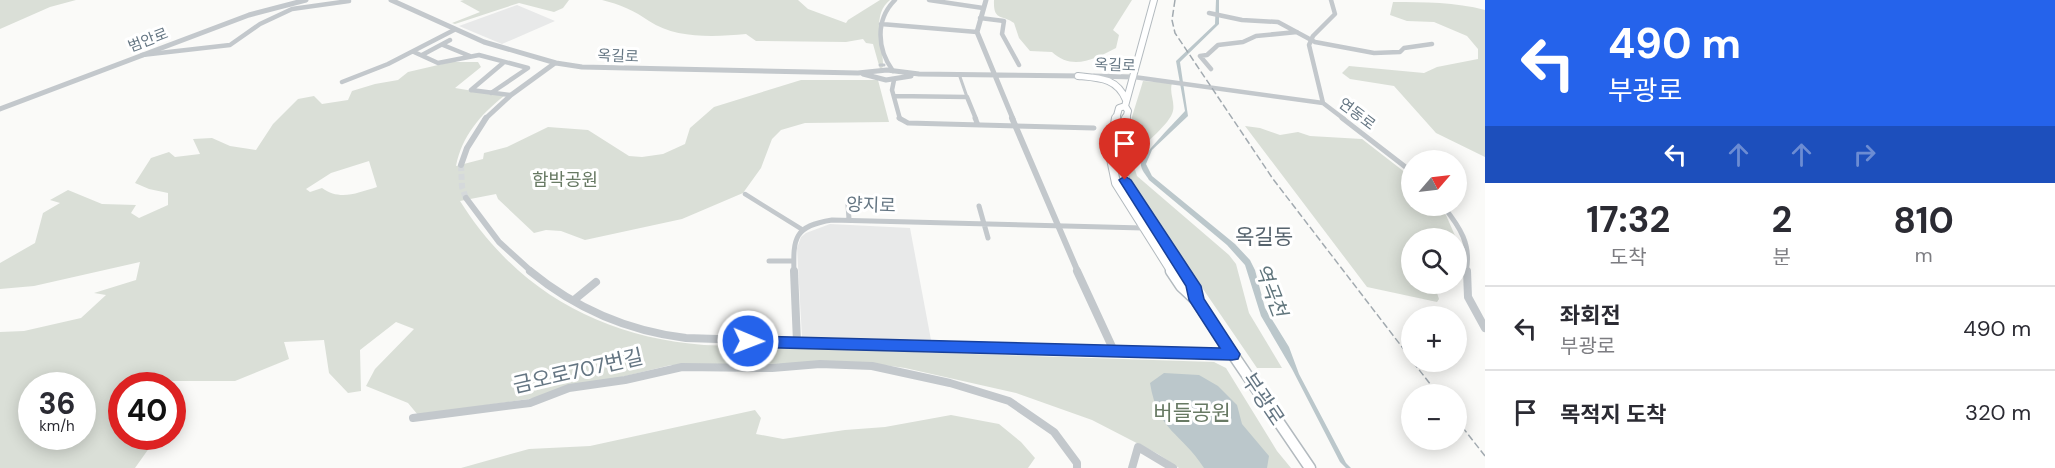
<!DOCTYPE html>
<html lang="ko">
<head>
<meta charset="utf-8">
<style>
  :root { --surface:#fff; --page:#f7f7f7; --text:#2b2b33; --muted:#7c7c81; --line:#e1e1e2 }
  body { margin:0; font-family:"DM Sans","Noto Sans KR",sans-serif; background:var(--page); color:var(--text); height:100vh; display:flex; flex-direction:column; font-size:22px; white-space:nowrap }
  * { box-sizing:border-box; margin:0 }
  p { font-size:20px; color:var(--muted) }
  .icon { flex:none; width:33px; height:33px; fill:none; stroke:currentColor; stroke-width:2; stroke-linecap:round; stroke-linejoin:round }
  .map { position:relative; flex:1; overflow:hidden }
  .drawer { display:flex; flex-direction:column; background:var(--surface); width:570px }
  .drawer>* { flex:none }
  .guide { background:#2563eb; color:#fff; overflow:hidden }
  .needle { width:39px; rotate:62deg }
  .buttons { position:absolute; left:1401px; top:150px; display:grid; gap:12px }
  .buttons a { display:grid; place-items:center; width:66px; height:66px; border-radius:50%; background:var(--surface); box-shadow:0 3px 15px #0003; font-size:30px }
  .speed { position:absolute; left:18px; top:372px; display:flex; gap:12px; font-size:30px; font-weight:700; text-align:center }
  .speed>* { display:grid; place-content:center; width:78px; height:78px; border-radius:50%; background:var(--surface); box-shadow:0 3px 15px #0003; line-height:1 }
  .speed small { font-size:15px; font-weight:400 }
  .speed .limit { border:9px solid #d22; background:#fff; color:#111 }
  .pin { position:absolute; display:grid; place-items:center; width:51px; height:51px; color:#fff; margin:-62px -26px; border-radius:50% 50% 50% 0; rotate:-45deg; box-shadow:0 0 6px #0007 }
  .pin .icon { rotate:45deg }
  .me { position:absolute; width:66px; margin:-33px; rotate:91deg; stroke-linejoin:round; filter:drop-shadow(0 0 4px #0008) }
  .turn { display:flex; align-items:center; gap:21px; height:126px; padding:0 24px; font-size:27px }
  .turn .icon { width:78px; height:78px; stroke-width:2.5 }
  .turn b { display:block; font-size:42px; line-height:51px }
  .lanes { display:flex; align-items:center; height:57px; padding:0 24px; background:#0003; justify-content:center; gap:30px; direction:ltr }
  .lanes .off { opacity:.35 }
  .eta { display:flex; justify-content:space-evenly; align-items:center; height:102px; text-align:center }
  .eta b { font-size:36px; font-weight:700; line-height:42px }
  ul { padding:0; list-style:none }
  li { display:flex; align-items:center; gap:18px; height:84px; padding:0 24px; border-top:2px solid var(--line) }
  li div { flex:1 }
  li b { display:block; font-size:22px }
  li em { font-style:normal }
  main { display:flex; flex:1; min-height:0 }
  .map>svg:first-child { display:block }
  .built { fill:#e8e9e9 }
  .green { fill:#dadfd7; fill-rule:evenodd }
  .water { fill:#bbc7cb }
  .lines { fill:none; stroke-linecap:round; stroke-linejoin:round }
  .tertiary-tunnel { stroke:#d5d9db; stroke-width:6; stroke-dasharray:6 3; stroke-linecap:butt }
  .secondary-far2-casing { stroke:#b3babf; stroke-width:8 }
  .secondary-far1-casing { stroke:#b3babf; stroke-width:10 }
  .secondary-casing { stroke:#b3babf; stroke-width:13 }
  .pedestrian-far1 { stroke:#c3c8cc; stroke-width:3 }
  .pedestrian { stroke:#c3c8cc; stroke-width:4.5 }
  .minor-far2 { stroke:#c3c8cc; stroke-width:4.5 }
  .minor-far1 { stroke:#c3c8cc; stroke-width:5 }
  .minor { stroke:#c3c8cc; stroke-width:8 }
  .tertiary-far2 { stroke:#c3c8cc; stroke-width:5 }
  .tertiary-far1 { stroke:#c3c8cc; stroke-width:6 }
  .tertiary { stroke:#c3c8cc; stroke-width:8 }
  .secondary-far2 { stroke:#fff; stroke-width:6 }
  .secondary-far1 { stroke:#fff; stroke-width:8 }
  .secondary { stroke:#fff; stroke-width:10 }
  .rail { stroke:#a2aab0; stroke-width:1.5; stroke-dasharray:7 3; stroke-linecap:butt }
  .route { fill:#2563eb; stroke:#184099; stroke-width:1.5 }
  .labels { text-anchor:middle; stroke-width:6; stroke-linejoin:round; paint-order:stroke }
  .far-street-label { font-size:15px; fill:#657683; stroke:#fff }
  .park-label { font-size:18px; fill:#687a64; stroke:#fff }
  .street-label { font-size:18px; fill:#657683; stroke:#fff }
  .water-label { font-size:20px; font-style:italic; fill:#60757c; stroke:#fff }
  .quarter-label { font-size:21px; fill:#57646e; stroke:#fff }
  .near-street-label { font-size:21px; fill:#657683; stroke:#fff }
  .near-park-label { font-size:21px; fill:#687a64; stroke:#fff }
</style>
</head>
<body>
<main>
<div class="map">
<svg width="1485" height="468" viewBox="0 0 1485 468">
  <rect width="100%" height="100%" fill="#fafaf8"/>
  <!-- built -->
  <path class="built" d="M517,5L555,21L502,44L459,26Z
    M830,224L910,228L931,340L802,337L797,248L801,237L806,233Z"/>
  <!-- green -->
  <path class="green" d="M0,0H76L50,7L0,29Z
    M464,0H569L563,8L554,12L519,3L455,24L452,23L480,12L460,1Z
    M602,0H798L808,9L846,23L848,20L880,0H890C870,16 884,46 883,67L880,69L873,44L866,43L863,39L846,42L756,41L746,34C715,37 676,39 649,21C635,11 619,4 602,0Z
    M994,0H1132L1113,30L1119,35L1116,48C1095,59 1072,71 1052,52L1030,51L1019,38L1014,23C1003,14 993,22 994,0Z
    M1393,2C1425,2 1455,2 1485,10V157L1436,133L1394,86L1350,79L1342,73L1349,66L1424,73L1437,67L1478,59V49L1467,36L1434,22L1407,21L1390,15Z
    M451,62H478L481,67L455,88L504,96C480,115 462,136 456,166L483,159L484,153L507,147L548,127L588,130L629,156L642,157L663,154L685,144L690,128L714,107L801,80H878L889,122L805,123L781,130L772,139L761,168L743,193L682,219L585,240L561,231L546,230L534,233L498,199L496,194L460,201C516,290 600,337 704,345L1214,362L1226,368L1277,451L1291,468H1179L1158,454L1092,420L1016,393L905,368L869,363L671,365L535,398L418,415L408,403L366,386L375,369L414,329L396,322L360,350L361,391L348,393L329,373L324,340L284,342L289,359L235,381H167L168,385L122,386V436L157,437L135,468H0V332L24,331L81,318L106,295L94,293L136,280L140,262L34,286L0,289V263L35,243L43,213L60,203L50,200L68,190L102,204L136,205L131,213L139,218L168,205V193L149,189L135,183L151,158L169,152L175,157L200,154L193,139L212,138L230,146L256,150L273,124L298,99L314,96L322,104L348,100L352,91L375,84L398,80L408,72ZM369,161L377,187C357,193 340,201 322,188L310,192L306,189L331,173ZM32,386H82V436H32Z
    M1143,81L1172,83C1169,93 1175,101 1173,111C1170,124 1145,143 1136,153L1132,160L1137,176L1229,255L1236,264L1249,313L1282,368H1257L1132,185C1117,150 1133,116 1143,81Z
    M1245,126L1260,128L1280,135L1298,132L1310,136L1362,139L1411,177L1412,206H1437L1446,215L1456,238H1412V284H1434L1439,299L1437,302L1367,287Z
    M755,410L761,418L756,434L783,439L845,430L885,427L951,415L999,424L1021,442L1035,458L1028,468H461L529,449L590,446Z"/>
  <!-- water -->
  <path class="water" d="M1216,0H1219V24L1180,62L1188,116L1152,150L1146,164L1152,176L1235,244L1250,260L1255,270L1265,308L1289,347L1299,374L1346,463L1351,468H1346L1340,462L1292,369L1261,316L1245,265L1227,245L1149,180C1146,175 1140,169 1141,163C1142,155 1177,120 1185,111L1176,61L1215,24Z
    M1164,373L1199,375L1218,386L1237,405L1242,424L1269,456L1267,468H1204C1181,432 1158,432 1150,383Z"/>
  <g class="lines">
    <!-- tertiary-tunnel -->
    <path class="tertiary-tunnel" d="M461,165L462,187L466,198"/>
    <!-- secondary-far2 casing -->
    <g class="secondary-far2-casing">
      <path id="secondary-far2" d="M1078,76C1100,78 1117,78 1126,100
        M1116,119L1119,108L1125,106
        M1126,119L1128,111L1125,106L1154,0"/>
    </g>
    <!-- secondary-far1 casing -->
    <g class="secondary-far1-casing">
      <path id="secondary-far1" d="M1116,118L1110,154L1116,183L1172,272
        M1126,118C1123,128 1120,139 1120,150C1119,192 1160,239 1184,272"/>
    </g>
    <!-- secondary casing -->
    <g class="secondary-casing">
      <path id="secondary" d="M1171,271L1181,286L1196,300L1310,468
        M1183,271L1193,286L1196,299"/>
    </g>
    <!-- pedestrian-far1 -->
    <path class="pedestrian-far1" d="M880,65H884
      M959,74L967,97"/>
    <!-- pedestrian -->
    <path class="pedestrian" d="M745,194L803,230"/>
    <!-- minor-far2 -->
    <path class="minor-far2" d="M929,0L983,8
      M1331,0L1335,14L1313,36L1309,45L1323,103L1344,119
      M1209,13L1242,20L1278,22L1315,42L1374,53L1400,52L1404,48L1432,44
      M980,18L1004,21L1002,34L1019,65
      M881,24L977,32
      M443,45L470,56
      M414,52L438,63L479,55L528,68L491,93
      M142,55L230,45L260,24L292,9L349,1
      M422,55L450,40
      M1211,69L1200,56L1207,55L1218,45L1243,42L1256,36L1297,32
      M893,71C877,49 875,20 895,0
      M1134,77L1323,103
      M894,80L892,90L900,119
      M342,82L388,64L454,30
      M471,90L503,63
      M471,90L510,95
      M894,96L967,97L976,119"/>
    <!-- minor-far1 -->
    <path class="minor-far1" d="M899,118L908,123L1094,128
      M975,118L978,125
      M1342,118L1412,172
      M848,205L849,219
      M979,206L988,238
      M1443,206C1460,227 1472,245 1466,272
      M769,261H792
      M794,272C793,238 794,226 832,220L1143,228"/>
    <!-- minor -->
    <path class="minor" d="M794,271L797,342
      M1467,271L1468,297L1485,328
      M574,300L596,282
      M413,418L530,403L569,388L625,380L682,367L772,368L820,364L872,366L950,383L1009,401L1054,432L1077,463V468
      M1132,468L1138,447L1173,468"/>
    <!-- tertiary-far2 -->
    <path class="tertiary-far2" d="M391,0L484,42L556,63L582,67L858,73L887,70L919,74L1083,76
      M986,0L977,32L1013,119
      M863,74L886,80L911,76
      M1094,76L1134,77
      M0,109L249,15L306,0
      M485,119L511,95L555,63"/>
    <!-- tertiary-far1 -->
    <path class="tertiary-far1" d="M1012,118L1078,272
      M461,165L467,148L486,118
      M466,198L499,242L532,272"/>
    <!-- tertiary -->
    <path class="tertiary" d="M530,271C575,308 628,331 686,338L1232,355
      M1077,271L1114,351"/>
    <!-- secondary-far2 -->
    <use href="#secondary-far2" class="secondary-far2"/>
    <!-- secondary-far1 -->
    <use href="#secondary-far1" class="secondary-far1"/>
    <!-- secondary -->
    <use href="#secondary" class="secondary"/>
    <!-- rail -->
    <path class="rail" d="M1175,0L1172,20L1175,33L1273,179L1412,360
      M1413,362L1438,394
      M1456,419L1485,456"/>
  </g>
  <!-- route -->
  <path class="route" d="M1125,176L1131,180L1201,286L1204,299L1240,354L1238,359L1232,360L748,347L743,345L741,341L743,337L748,336L1220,348L1189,300L1186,286L1119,180Z"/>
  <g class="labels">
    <!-- far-street labels -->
    <g class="far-street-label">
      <text transform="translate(148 40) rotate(-21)" y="5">범안로</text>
      <text transform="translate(618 56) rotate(2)" y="5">옥길로</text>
      <text transform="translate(1115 65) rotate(2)" y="5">옥길로</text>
      <text transform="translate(1357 114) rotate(37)" y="5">연동로</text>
    </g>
    <!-- park labels -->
    <g class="park-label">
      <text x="565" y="186">함박공원</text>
    </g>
    <!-- street labels -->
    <g class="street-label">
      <text transform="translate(871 205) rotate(2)" y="6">양지로</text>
    </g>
    <!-- water labels -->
    <g class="water-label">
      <text transform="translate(1271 290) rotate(69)" y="7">역곡천</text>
    </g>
    <!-- quarter labels -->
    <g class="quarter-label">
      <text x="1264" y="244">옥길동</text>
    </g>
    <!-- near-street labels -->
    <g class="near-street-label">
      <text transform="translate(578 371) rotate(-13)" y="7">금오로707번길</text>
      <text transform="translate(1263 399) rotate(56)" y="7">부광로</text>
    </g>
    <!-- near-park labels -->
    <g class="near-park-label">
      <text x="1192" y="420">버들공원</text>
    </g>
  </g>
</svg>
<div class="buttons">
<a><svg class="needle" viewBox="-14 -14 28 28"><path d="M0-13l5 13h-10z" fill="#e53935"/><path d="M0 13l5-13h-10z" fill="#7c7c81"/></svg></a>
<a><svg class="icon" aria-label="search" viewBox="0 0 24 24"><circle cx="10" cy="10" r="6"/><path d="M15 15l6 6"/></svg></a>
<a>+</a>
<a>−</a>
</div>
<div class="speed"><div>36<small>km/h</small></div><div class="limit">40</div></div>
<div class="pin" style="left:1125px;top:180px;background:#d93025"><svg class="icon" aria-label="arrive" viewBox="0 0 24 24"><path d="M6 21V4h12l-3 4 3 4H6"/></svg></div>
<svg class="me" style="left:748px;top:341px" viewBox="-20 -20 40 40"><circle r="17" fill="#2563eb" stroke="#fff" stroke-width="3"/><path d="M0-11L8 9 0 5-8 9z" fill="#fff"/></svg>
</div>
<section class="drawer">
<div class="guide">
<div class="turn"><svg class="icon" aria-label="left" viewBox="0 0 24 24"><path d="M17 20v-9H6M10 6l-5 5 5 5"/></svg><div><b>490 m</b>부광로</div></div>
<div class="lanes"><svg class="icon" aria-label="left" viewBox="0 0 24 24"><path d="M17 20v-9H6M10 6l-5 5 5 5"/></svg><svg class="icon off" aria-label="ahead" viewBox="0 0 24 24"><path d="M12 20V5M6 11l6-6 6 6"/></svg><svg class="icon off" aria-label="ahead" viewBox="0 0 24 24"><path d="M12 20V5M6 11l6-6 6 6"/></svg><svg class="icon off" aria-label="right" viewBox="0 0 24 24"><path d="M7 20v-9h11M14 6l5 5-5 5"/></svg></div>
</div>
<div class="eta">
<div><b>17:32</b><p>도착</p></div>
<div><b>2</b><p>분</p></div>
<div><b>810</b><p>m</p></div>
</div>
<ul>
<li><svg class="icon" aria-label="left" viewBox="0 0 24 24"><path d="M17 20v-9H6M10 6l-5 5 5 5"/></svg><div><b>좌회전</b><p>부광로</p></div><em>490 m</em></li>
<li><svg class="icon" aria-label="arrive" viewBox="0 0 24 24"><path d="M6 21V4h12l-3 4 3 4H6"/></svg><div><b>목적지 도착</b></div><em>320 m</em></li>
</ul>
</section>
</main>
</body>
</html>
